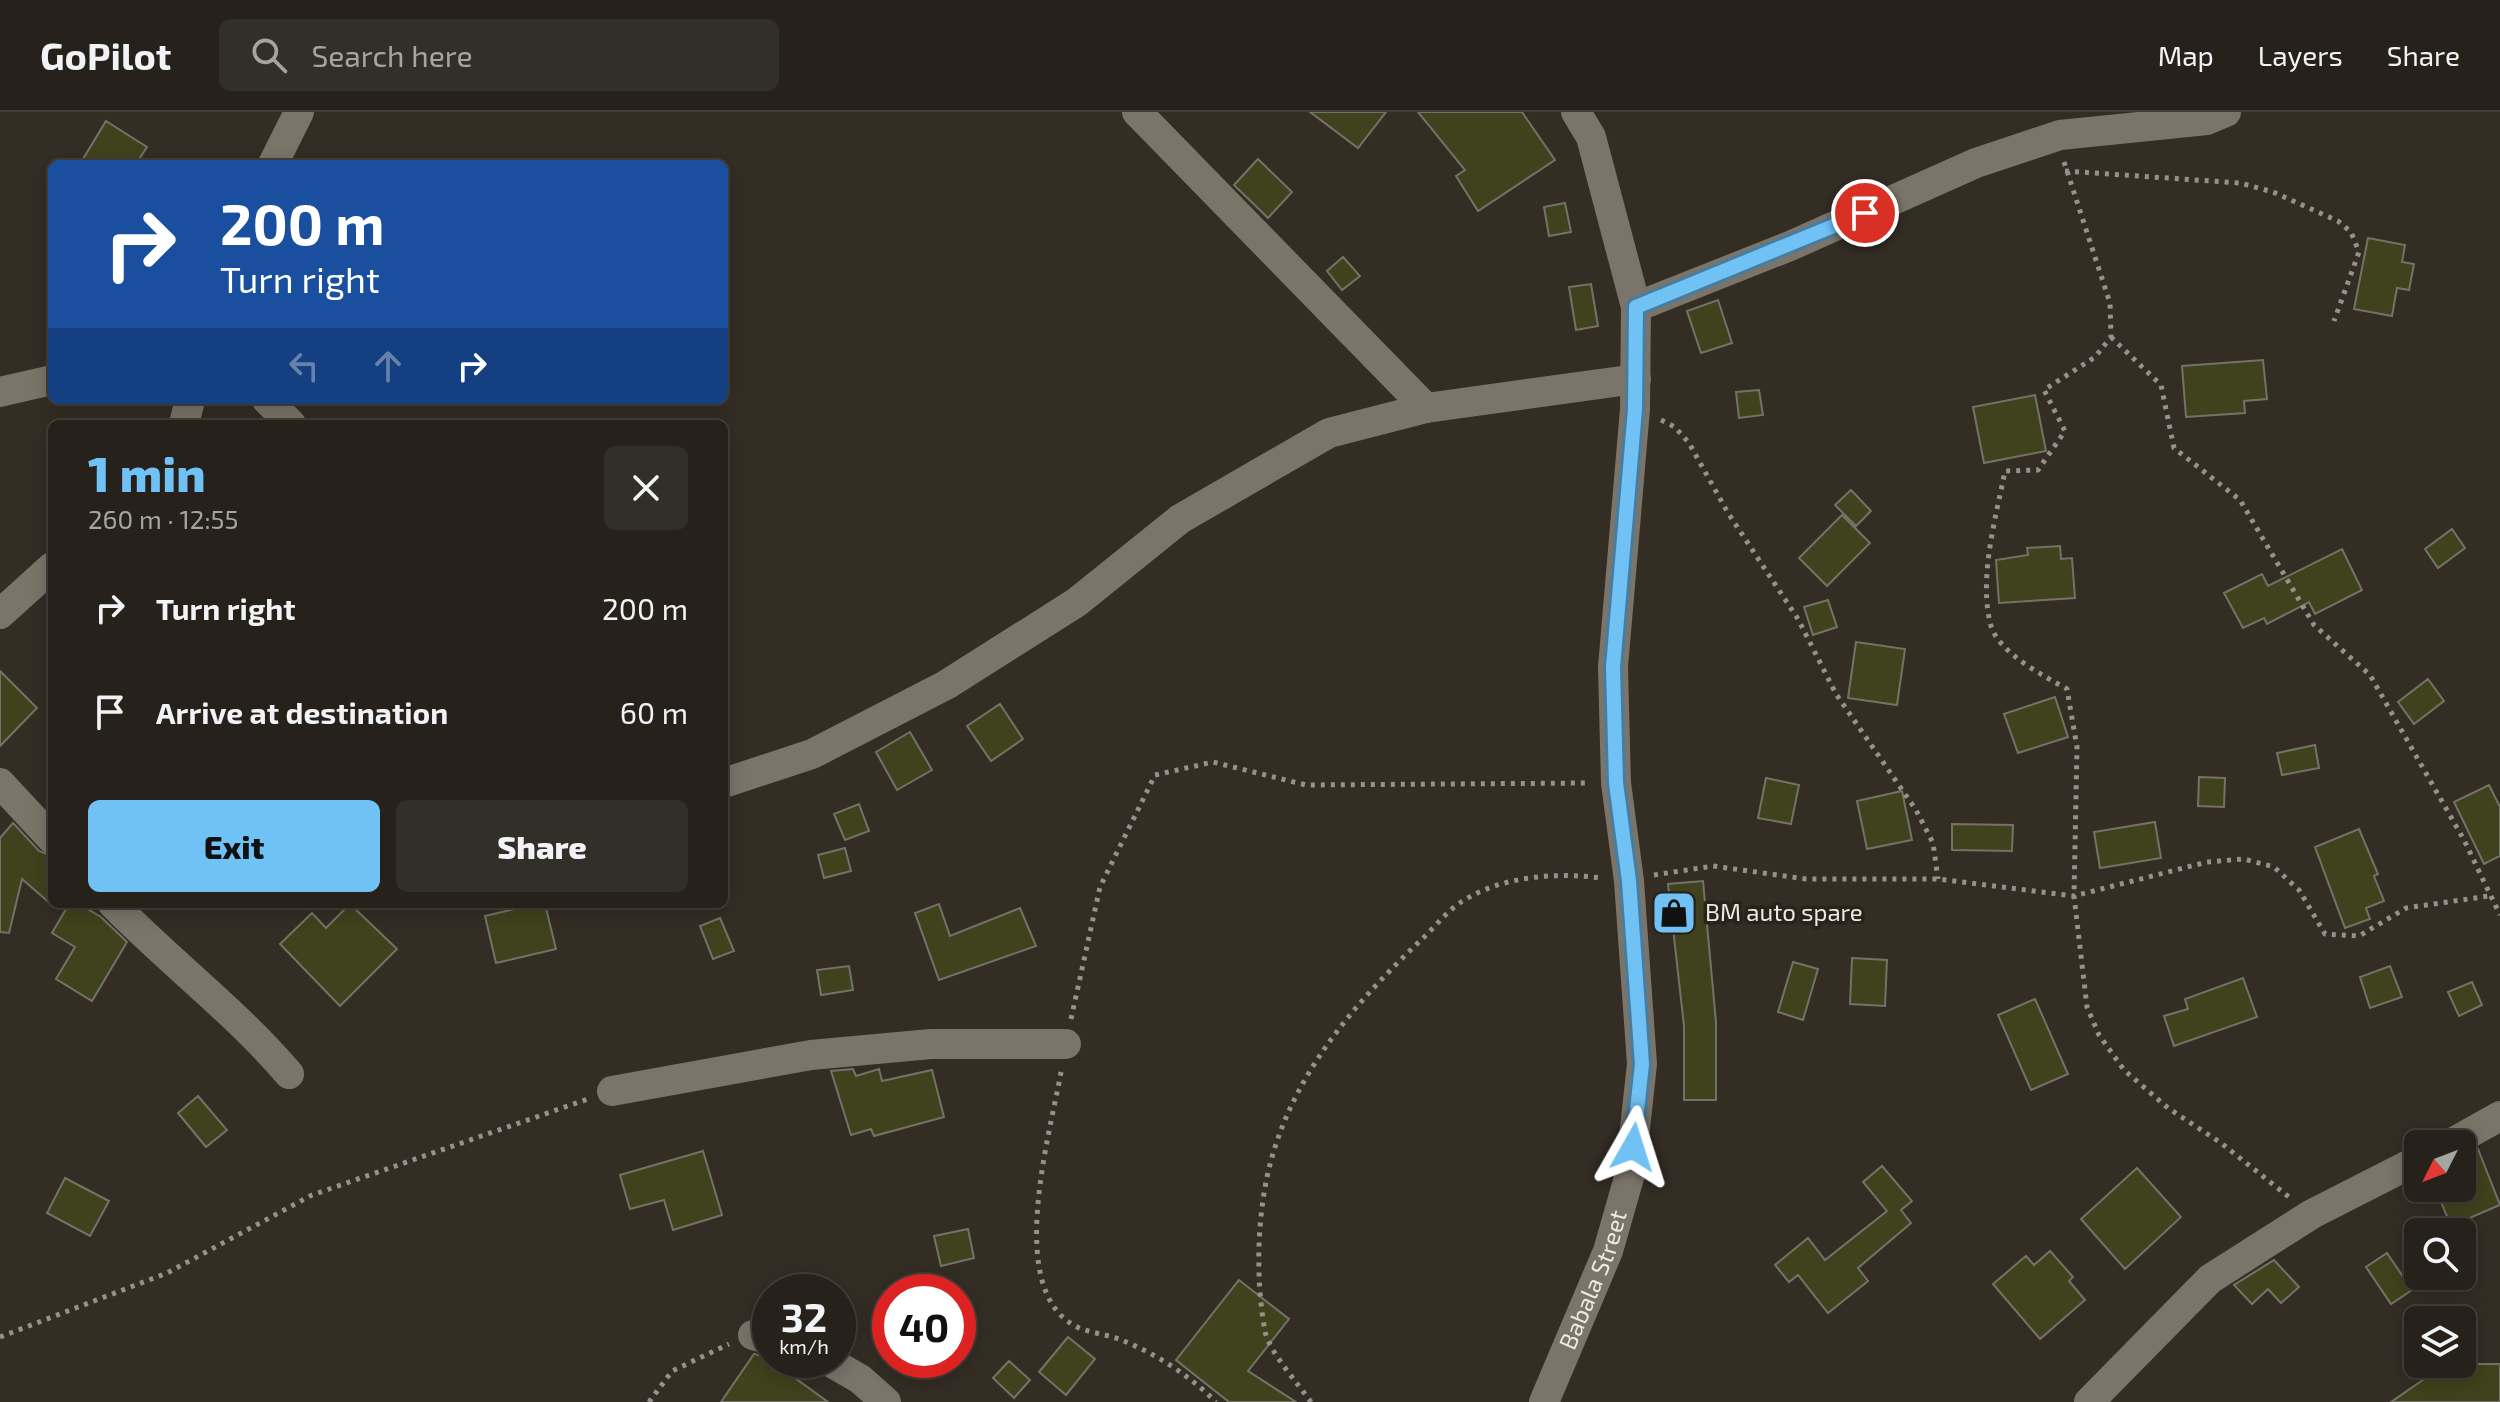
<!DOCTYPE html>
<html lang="en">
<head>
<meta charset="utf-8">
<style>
  :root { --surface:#26221b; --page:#322f28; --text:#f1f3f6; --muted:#a4a4a3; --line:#423f3a; --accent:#70c1f4 }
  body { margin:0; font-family:"Exo 2",sans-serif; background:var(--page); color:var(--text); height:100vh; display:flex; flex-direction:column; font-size:30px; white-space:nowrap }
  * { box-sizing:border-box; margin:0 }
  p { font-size:26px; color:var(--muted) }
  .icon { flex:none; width:44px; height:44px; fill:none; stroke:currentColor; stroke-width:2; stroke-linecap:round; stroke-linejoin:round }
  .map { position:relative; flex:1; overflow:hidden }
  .panel { position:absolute; left:48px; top:308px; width:680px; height:488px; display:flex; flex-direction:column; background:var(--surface); border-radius:12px; box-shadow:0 4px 20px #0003,0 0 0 2px var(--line) }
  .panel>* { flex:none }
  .banner { position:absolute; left:48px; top:48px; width:680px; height:244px; border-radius:12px; box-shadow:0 4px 20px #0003,0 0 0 2px var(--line); background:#1a4fa0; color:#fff; overflow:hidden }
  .needle { width:52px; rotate:228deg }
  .tools { position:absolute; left:2404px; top:1018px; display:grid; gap:16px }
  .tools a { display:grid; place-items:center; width:72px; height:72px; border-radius:12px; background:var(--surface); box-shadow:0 4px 20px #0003,0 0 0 2px var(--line); font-size:40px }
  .speed { position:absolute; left:752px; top:1162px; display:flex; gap:16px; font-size:40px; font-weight:700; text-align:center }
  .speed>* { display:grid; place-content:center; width:104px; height:104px; border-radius:50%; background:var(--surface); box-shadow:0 4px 20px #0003,0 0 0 2px var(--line); line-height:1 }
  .speed small { font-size:20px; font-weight:400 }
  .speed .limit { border:12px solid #d22; background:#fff; color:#111 }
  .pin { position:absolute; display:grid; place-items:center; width:68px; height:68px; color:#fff; margin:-34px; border:4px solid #fff; border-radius:50%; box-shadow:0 2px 8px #0007 }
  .me { position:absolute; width:88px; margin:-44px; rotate:6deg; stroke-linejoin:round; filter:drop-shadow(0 0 6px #0008) }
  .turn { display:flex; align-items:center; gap:28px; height:168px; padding:0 40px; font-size:36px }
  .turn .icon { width:104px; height:104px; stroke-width:2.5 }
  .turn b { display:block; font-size:56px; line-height:68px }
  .lanes { display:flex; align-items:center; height:76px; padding:0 40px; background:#0003; justify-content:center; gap:40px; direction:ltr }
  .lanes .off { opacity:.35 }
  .round { display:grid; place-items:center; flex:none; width:84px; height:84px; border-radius:12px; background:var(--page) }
  .headline { display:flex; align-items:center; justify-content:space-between; height:136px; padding:0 40px }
  h1 { font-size:48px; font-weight:800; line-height:60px; color:var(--accent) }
  .action { display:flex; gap:16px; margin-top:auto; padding:16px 40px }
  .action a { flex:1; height:92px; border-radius:12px; background:var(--accent); color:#111; font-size:32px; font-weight:800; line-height:92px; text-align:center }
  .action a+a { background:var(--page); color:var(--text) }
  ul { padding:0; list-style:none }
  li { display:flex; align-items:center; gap:24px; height:104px; padding:0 40px }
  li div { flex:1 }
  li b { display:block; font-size:30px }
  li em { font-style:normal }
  header { display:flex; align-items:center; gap:48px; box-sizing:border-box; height:112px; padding:0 40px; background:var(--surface); border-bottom:2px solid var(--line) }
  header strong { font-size:38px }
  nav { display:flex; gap:44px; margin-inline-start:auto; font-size:28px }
  .search { width:560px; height:72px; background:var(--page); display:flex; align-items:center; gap:20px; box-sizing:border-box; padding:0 28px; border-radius:12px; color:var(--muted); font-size:30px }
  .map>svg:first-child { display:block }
  .building { fill:#40421d; stroke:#727367; stroke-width:2 }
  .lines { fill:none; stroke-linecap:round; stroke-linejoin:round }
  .path { stroke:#96918a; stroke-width:5; stroke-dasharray:4 6; stroke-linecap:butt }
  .minor { stroke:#7a7469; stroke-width:30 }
  .route-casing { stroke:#497d9f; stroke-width:20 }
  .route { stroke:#70c1f4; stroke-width:14 }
  .labels { text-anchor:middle; stroke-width:7; stroke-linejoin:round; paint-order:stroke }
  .poi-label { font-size:24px; fill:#ece8e2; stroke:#29231a; text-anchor:start }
  .street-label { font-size:24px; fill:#ece8e2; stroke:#29231a }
</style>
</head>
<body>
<header>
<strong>GoPilot</strong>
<div class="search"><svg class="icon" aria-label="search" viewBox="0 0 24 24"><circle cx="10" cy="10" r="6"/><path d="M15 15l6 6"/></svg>Search here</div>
<nav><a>Map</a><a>Layers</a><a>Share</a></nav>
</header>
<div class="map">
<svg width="2500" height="1290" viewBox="0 0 2500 1290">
  <rect width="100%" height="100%" fill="#332d24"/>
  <!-- building -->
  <path class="building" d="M1310,0H1386L1358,36Z
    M1418,0H1522L1555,48L1478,99L1456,64L1465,58Z
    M106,9L147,35L136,52H80Z
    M1258,47L1292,80L1268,106L1234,73Z
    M1565,91L1571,120L1549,124L1544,95Z
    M2368,126L2405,133L2402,150L2414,152L2409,178L2397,176L2392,204L2354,197Z
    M1343,145L1360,164L1342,178L1327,159Z
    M1591,172L1598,214L1576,218L1569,175Z
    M1718,188L1732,231L1701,241L1687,199Z
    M2263,248L2267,287L2244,289L2245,301L2186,305L2182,254Z
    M1759,278L1763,303L1739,306L1736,280Z
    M2035,283L2046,339L1984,351L1973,295Z
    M1851,378L1871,399L1856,414L1835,393Z
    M1842,403L1870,431L1827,474L1799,446Z
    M2452,417L2465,436L2438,456L2425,437Z
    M2060,434L2061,447L2072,446L2075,486L1999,491L1996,448L2028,443L2027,436Z
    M2342,437L2362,478L2315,502L2309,490L2267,512L2264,506L2243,516L2224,481L2262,462L2268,474Z
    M1828,488L1837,515L1813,523L1804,495Z
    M1856,530L1905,537L1897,593L1848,586Z
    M0,559L37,596L0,634Z
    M2428,567L2444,589L2414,612L2398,590Z
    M2055,585L2068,625L2018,641L2004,602Z
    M1000,592L1023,627L991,649L967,614Z
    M910,620L932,658L897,678L876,640Z
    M2315,633L2319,656L2282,663L2277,641Z
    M2199,665L2225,666L2224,695L2198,694Z
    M1766,666L1799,673L1791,712L1758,706Z
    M2489,673L2500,695V744L2484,752L2454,690Z
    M1902,679L1912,728L1867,737L1857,689Z
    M859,692L869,719L845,728L834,702Z
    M2155,710L2161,746L2100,756L2094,720Z
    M13,711L39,739L52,744V793L22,767L9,821L0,820V726Z
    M1952,712L2013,713L2012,739L1952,738Z
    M2359,717L2378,762L2374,764L2384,789L2366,796L2370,807L2345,816L2315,735Z
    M845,736L851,759L824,766L818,743Z
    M1703,769L1716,910V988H1684V914L1668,772Z
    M69,792H79L101,805L127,830L92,889L56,867L75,835L52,821Z
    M350,792L397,837L340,894L280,832L312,801L326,816Z
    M536,792H545L556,837L496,851L485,804Z
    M939,792L950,824L1020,796L1036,834L939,868L915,801Z
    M720,806L734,839L713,847L700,814Z
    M1852,846L1887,848L1885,894L1850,892Z
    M1793,850L1818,857L1803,908L1778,900Z
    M849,854L853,878L821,883L817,858Z
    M2390,854L2402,885L2370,896L2360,865Z
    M2243,866L2257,905L2174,934L2164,904L2188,897L2185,887Z
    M2472,870L2482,893L2459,904L2448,880Z
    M2035,887L2068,962L2031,978L1998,903Z
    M853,957L856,964L879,957L882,969L932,958L944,1005L874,1024L871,1017L851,1023L831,959Z
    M198,984L227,1018L206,1035L178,1001Z
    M2478,1037L2500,1093L2451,1114L2435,1076H2462V1046Z
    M703,1039L722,1103L673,1118L664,1088L630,1097L620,1063Z
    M1882,1054L1912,1089L1901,1098L1911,1111L1858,1156L1868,1169L1828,1201L1798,1163L1789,1170L1775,1153L1808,1126L1825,1148L1887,1099L1863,1070Z
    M2137,1056L2181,1105L2125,1157L2081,1107Z
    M65,1066L109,1089L90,1124L47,1101Z
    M968,1117L974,1146L941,1154L934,1124Z
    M2050,1139L2073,1165L2069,1169L2085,1188L2040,1227L1993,1172L2026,1144L2034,1153Z
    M2387,1141L2412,1178L2391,1192L2366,1155Z
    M2274,1148L2299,1175L2281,1191L2268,1177L2252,1192L2234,1173Z
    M1239,1168L1289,1207L1248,1259L1296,1290H1229L1176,1248Z
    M1068,1225L1095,1247L1066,1283L1039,1260Z
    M754,1242L766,1245L828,1290H721Z
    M1009,1249L1030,1268L1014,1286L993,1266Z
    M2446,1252H2500V1290H2391Z"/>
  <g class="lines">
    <!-- path -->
    <path class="path" d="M2064,50L2110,191L2111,225L2095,245L2044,278L2065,319L2038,358L2005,359C1996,405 1978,467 1991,514C1999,541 2044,564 2067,577L2077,635L2074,784L2087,895L2099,923L2124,958L2168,996L2221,1031L2289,1085
      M2065,59L2240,71L2273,80L2338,109L2351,120L2359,140L2334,209
      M2111,225L2161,273L2174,336L2240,388L2314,513L2370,563L2464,728L2500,803
      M1661,308L1675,315L1689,331L1728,401L1798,507L1836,582L1916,698L1933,731L1938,767
      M1654,763L1713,754L1806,767H1938L2074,784L2207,750L2244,747L2274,755L2299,778L2325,822L2359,824L2406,796L2489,784
      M1071,907L1100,775L1155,663L1213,650L1306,673L1588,671
      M1061,960C1050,1023 1004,1179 1077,1215C1090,1221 1105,1222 1119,1227C1155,1241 1189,1263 1216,1290
      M0,1225L167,1161L312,1083L588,987
      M649,1290L672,1259L729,1232
      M1311,1290C1299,1273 1268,1238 1265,1219C1255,1166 1257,1097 1272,1045C1297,957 1357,889 1421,828C1434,816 1446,800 1461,790C1501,764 1556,760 1601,766"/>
    <!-- minor -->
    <g class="minor">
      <path d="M1137,0L1426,296"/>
      <path d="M273,52L299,0"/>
      <path d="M1636,195L1790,134L1976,51L2060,23L2207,8L2226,0"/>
      <path d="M0,280L52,268"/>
      <path d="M267,288L291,312"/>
      <path d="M184,312L190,288"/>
      <path d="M0,502L52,455"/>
      <path d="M0,671L52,727"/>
      <path d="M724,671L812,642L946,573L1077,490L1180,407L1329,321L1426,296L1636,267"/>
      <path d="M113,792C170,850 236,900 289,962"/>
      <path d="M612,979L811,943L931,932H1066"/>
      <path d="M2450,1032L2500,1004"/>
      <path d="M753,1223L770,1228"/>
      <path d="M827,1248L860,1267L886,1290"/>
      <path id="s1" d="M1544,1290L1608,1139L1630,1062L1642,952L1629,769L1616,671L1613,555L1635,297L1636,195L1591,25L1576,0"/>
      <path d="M2089,1290L2210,1167L2312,1102L2418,1048"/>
    </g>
  </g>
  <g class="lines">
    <!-- route casing -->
    <g class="route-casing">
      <path id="route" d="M1633,1035L1642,952L1629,769L1616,671L1613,555L1635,297L1636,195L1865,101"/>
    </g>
    <!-- route -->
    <use href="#route" class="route"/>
  </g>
  <!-- icons -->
  <defs>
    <g id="shop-square" transform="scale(2.3)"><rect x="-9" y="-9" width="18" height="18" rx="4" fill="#70c1f4" stroke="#29231a"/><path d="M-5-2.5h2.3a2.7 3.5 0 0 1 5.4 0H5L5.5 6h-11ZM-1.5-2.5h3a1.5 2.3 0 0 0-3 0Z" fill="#111"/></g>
  </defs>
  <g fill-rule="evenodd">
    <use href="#shop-square" x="1674" y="801"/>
  </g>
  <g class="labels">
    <!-- poi labels -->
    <g class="poi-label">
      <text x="1705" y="809">BM auto spare</text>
    </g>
    <!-- street labels -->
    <g class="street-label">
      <text dy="8" stroke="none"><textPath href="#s1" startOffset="132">Babala Street</textPath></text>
    </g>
  </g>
</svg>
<div class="tools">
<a><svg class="needle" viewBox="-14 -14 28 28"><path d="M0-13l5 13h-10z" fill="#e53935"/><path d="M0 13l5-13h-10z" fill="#a4a4a3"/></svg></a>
<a><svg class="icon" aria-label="search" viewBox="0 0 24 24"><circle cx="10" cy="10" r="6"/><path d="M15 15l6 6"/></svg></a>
<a><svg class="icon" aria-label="layers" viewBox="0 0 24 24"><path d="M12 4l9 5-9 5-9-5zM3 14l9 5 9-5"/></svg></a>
</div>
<div class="speed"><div>32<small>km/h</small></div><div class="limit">40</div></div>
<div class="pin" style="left:1865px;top:101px;background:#d93025"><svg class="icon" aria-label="arrive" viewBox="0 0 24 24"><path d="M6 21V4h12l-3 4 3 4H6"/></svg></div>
<svg class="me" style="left:1633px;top:1035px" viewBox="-20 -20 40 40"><path d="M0-17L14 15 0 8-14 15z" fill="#70c1f4" stroke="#fff" stroke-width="4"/></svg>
<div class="banner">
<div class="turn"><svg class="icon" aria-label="right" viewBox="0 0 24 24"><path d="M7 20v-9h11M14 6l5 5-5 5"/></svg><div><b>200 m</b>Turn right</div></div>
<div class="lanes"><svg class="icon off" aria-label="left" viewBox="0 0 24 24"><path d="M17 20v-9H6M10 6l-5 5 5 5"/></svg><svg class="icon off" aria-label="ahead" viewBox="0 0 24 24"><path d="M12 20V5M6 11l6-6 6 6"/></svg><svg class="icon" aria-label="right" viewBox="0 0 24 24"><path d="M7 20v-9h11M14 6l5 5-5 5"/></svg></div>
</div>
<section class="panel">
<div class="headline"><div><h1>1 min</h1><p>260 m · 12:55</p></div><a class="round"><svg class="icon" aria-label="close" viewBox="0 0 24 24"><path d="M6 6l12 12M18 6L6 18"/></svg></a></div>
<ul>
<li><svg class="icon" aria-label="right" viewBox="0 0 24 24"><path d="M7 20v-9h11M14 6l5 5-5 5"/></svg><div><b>Turn right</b></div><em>200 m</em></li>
<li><svg class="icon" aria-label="arrive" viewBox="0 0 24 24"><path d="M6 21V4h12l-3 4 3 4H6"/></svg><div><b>Arrive at destination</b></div><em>60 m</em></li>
</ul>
<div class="action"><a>Exit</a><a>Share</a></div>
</section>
</div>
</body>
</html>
